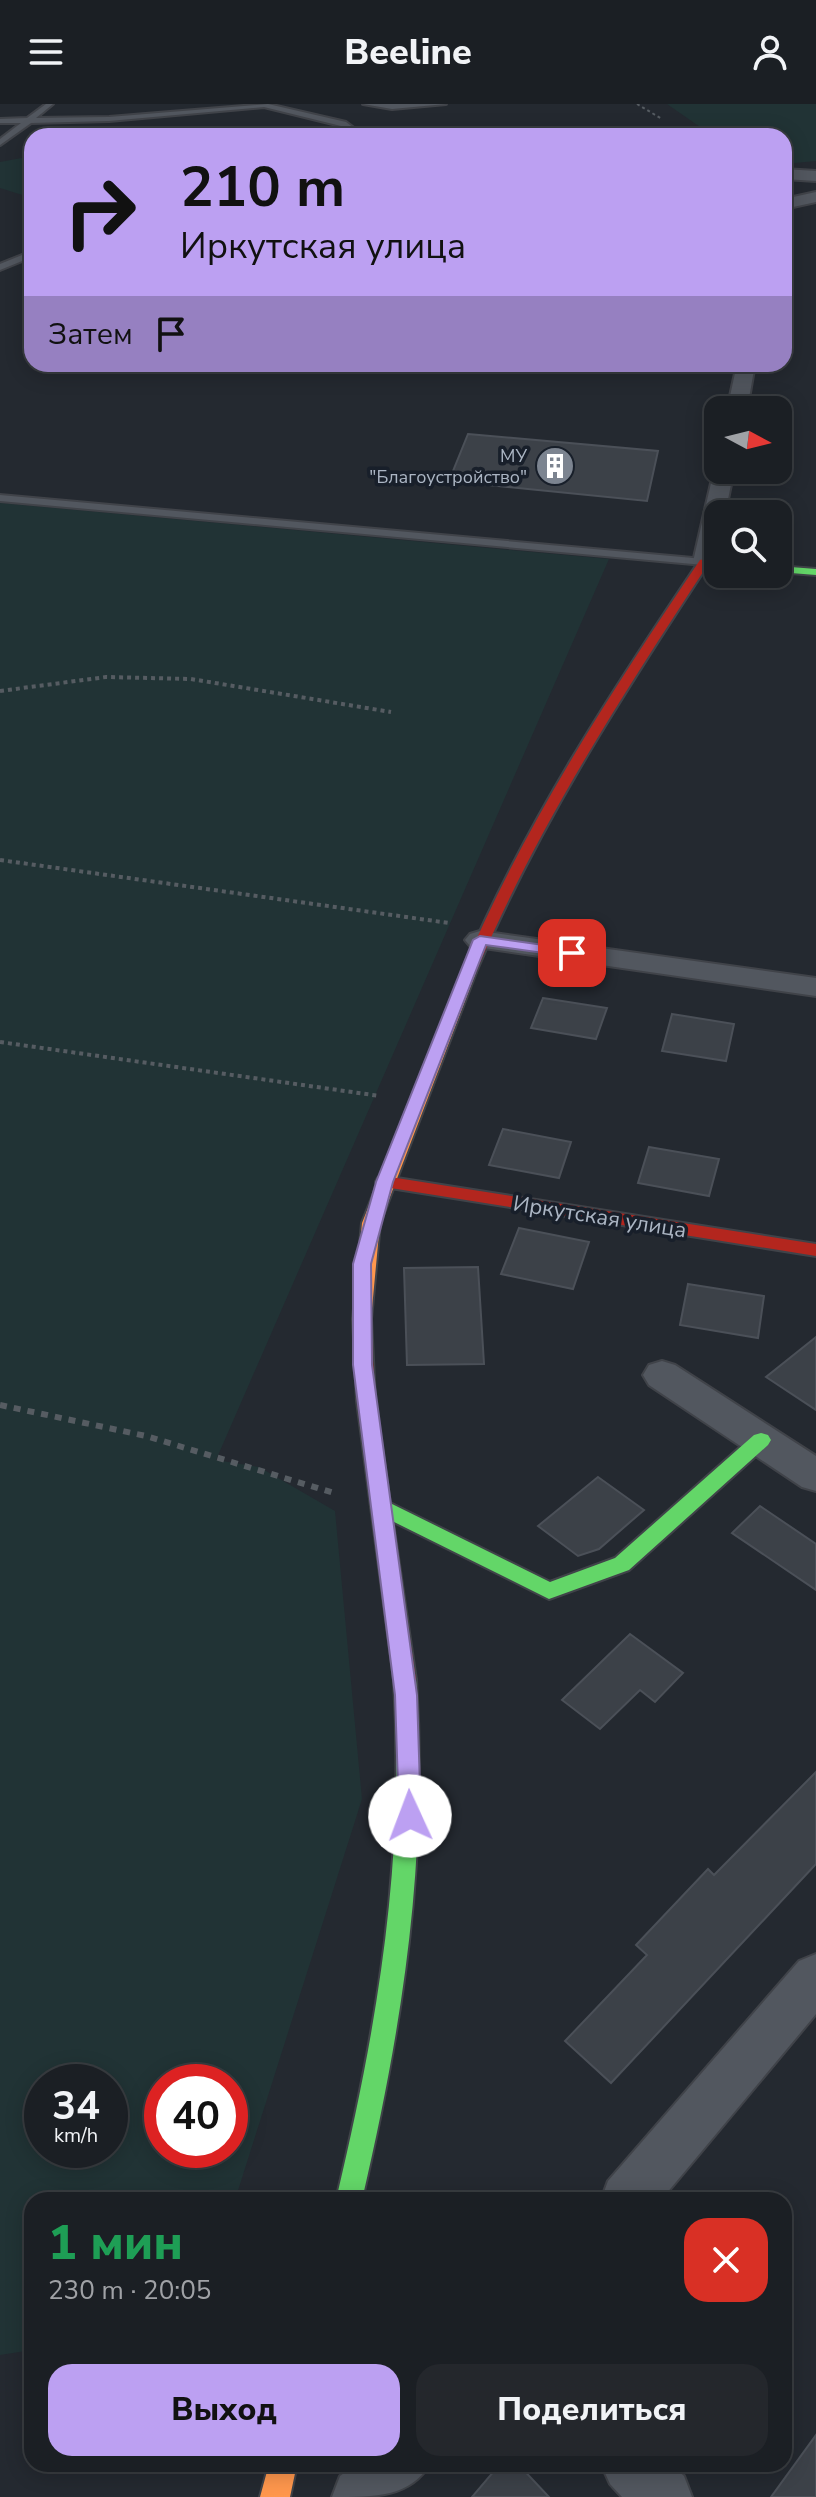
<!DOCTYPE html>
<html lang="ru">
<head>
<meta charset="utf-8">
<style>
  :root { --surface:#1b1f24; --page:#24272c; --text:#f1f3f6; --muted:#a0a2a6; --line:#393d41; --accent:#bca0f2 }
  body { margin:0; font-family:"Nunito Sans",sans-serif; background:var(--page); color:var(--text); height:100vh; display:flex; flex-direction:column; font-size:30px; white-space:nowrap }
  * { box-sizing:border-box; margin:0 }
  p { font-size:26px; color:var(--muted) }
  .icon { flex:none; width:44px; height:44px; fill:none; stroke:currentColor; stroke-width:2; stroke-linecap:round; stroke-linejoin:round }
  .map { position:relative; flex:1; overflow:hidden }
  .drawer { position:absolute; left:24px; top:2088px; width:768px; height:280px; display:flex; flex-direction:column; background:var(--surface); border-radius:24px; box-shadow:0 4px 20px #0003,0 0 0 2px var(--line) }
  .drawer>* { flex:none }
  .hud { position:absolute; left:24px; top:24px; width:768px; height:244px; border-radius:24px; box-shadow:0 4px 20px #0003,0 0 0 2px var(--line); background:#bca0f2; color:#111; overflow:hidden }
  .needle { width:52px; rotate:97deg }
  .fabs { position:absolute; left:704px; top:292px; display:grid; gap:16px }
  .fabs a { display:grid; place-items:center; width:88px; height:88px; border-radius:16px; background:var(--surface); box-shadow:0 4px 20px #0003,0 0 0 2px var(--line); font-size:40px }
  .speed { position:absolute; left:24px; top:1960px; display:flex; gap:16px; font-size:40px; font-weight:700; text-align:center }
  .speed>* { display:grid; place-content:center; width:104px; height:104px; border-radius:50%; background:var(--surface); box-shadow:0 4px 20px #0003,0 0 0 2px var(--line); line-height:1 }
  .speed small { font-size:20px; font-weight:400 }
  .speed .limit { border:12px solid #d22; background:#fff; color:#111 }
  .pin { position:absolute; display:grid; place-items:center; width:68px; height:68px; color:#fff; margin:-34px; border-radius:16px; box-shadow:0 4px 12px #0006 }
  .me { position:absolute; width:88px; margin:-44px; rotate:358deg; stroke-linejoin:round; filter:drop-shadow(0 0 6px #0008) }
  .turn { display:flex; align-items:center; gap:28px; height:168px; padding:0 24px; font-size:36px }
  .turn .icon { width:104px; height:104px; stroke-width:2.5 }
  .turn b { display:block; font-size:56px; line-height:68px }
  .then { display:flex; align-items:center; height:76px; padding:0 24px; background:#0003; gap:16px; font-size:30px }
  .round { display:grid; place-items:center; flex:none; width:84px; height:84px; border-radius:24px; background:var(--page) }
  .overview { display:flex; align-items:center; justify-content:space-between; height:136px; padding:0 24px }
  h1 { font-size:48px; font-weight:800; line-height:60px; color:#1e9e55 }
  .cta { display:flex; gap:16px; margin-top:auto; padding:16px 24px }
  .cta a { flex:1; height:92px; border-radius:24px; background:var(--accent); color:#111; font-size:32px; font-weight:800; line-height:92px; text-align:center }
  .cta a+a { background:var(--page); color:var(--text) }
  header { display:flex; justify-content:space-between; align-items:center; height:104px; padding:0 24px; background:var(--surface); font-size:36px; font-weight:800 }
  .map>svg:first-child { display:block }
  .green { fill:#213335; fill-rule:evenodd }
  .building { fill:#3c4148; stroke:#4b5058; stroke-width:2 }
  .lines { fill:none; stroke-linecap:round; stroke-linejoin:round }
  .lane-casing { stroke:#404349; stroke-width:4 }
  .street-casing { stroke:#404349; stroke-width:4 }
  .fast-casing { stroke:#404349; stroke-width:4 }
  .slow-casing { stroke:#404349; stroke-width:4 }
  .jam-casing { stroke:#404349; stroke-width:4 }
  .path-far2 { stroke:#565c62; stroke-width:2; stroke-dasharray:3 3; stroke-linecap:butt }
  .path-far1 { stroke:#565c62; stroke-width:4; stroke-dasharray:4 4; stroke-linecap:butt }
  .path { stroke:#565c62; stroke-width:6; stroke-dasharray:7 7; stroke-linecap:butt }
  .lane { fill:#52575f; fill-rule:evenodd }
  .street { fill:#52575f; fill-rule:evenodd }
  .fast { fill:#63d668; fill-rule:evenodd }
  .slow { fill:#ff974d; fill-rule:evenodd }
  .jam { fill:#b3261e; fill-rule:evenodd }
  .route { fill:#bca0f2; stroke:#7a689d; stroke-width:2 }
  .labels { text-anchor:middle; stroke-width:7; stroke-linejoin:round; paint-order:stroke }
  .far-poi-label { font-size:18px; fill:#abb5c3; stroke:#181f2a; text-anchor:end }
  .street-label { font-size:22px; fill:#abb5c3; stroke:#181f2a }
</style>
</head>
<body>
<header><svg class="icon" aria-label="menu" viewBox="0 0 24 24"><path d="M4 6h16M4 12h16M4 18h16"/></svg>Beeline<svg class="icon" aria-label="person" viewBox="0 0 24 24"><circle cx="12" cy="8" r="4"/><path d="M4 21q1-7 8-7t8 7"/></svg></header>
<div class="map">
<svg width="816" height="2393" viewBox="0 0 816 2393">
  <rect width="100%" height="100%" fill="#242930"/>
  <!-- green -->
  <path class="green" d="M667,0H816V57L784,60V32H713Z
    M32,52V73L23,77L32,83V94L0,84V58Z
    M0,399L609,455L216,1356L259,1363L335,1407L362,1695L235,2096H32V2246L0,2251ZM42,1978H110V2046H42ZM162,1978H230V2046H162Z"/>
  <!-- building -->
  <path class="building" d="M468,330L658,347L647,397L449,377Z
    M543,894L607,904L596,935L531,924Z
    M672,910L734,920L726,957L662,947Z
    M503,1025L571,1038L559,1074L489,1061Z
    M649,1043L719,1055L709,1092L638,1079Z
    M519,1124L589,1138L573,1185L501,1170Z
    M478,1163L484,1260L407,1261L404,1164Z
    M688,1180L764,1192L758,1234L680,1221Z
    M816,1233V1306L766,1273Z
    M598,1373L644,1406L599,1445L578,1452L538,1422Z
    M760,1402L816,1440V1486L732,1429Z
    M630,1530L683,1569L655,1598L640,1586L600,1625L562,1596Z
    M816,1668V1760L611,1979L565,1937L647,1851L636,1841L708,1765L714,1771Z
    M816,2331V2393H771Z
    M500,2360H518L549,2393H472Z"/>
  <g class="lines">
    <!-- lane casing -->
    <g class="lane-casing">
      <path id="lane" d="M46,0H53L36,14L109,13L268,0L346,18L354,24L352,32H344L346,25L341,22L264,3L109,17L31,19L0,41V35L21,19H0V15L27,14Z
        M363,0H446L392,5Z
        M677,24H683L691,32H683Z
        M32,147V153L0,166V160Z
        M0,391L704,455L710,458L704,461L0,397Z"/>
    </g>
    <!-- street casing -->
    <g class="street-casing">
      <path id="street" d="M784,65L816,67V77L784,75Z
        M816,88V98L784,105V95Z
        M737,260H755L747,306H727Z
        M718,361V366H734L725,410H718L715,458L704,465L693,458L714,366Z
        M480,827L816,874V892L470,842L465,836L470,830Z
        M662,1257L675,1261L816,1352V1387L802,1383L649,1281L643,1271L649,1261Z
        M816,1850V1910L661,2096H601L608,2077L799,1857Z
        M356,2360H430C410,2393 376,2393 332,2393L340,2372Z
        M601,2360H671L684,2372L692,2393H622L610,2380Z"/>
    </g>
    <!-- fast casing -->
    <g class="fast-casing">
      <path id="fast" d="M778,462L816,465V471L778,468Z
        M761,1329L768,1331L771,1336L768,1341L629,1466L549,1495L374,1408L371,1403L374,1398L381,1395L388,1398L550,1478L615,1454L754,1331Z
        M405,1567L413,1570L416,1576C428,1758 403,1919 362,2096H336C378,1919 405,1758 394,1576L397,1570Z"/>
    </g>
    <!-- slow casing -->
    <g class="slow-casing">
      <path id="slow" d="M469,864L476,868L380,1119L371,1215L368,1220H356L353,1215L362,1119L462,868Z
        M269,2360H297L290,2393H260Z"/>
    </g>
    <!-- jam casing -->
    <g class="jam-casing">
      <path id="jam" d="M704,455L718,457V463L707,462C621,593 537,723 476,868L474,871H464L462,868C524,721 611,588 700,456Z
        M384,1072L816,1140V1152L378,1082L376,1078L378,1074Z
        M362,1209L371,1215L375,1297L416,1576L413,1582L405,1585L397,1582L394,1576L357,1297L353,1215Z"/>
    </g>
    <!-- path-far2 -->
    <path class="path-far2" d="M637,0L662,15"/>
    <!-- path-far1 -->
    <path class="path-far1" d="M0,587L106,573L191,575L391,608
      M0,756L449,819
      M0,938L380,992"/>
    <!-- path -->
    <path class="path" d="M0,1301L146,1332L334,1389"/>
    <!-- lane -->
    <use href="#lane" class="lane"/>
    <!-- street -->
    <use href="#street" class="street"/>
    <!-- fast -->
    <use href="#fast" class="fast"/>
    <!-- slow -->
    <use href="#slow" class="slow"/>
    <!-- jam -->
    <use href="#jam" class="jam"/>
  </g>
  <!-- route -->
  <path class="route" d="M480,832L572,845L579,849L572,853L486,841L393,1078L371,1160L372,1261L417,1591L421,1712L418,1719L410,1722L402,1719L399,1712L395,1591L353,1261V1160L376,1078L473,836Z"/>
  <!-- icons -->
  <defs>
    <g id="building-disc" transform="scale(2)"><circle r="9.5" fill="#7c8490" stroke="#181f2a"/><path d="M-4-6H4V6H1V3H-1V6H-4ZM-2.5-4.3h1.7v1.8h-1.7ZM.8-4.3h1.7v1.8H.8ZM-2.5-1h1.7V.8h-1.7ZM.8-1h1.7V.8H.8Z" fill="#fff"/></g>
  </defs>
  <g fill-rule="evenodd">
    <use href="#building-disc" x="555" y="362"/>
  </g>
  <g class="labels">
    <!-- far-poi labels -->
    <g class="far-poi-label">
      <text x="527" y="358">МУ<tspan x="527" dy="21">"Благоустройство"</tspan></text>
    </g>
    <!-- street labels -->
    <g class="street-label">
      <text transform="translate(600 1112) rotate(9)" y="8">Иркутская улица</text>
    </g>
  </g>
</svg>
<div class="fabs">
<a><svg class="needle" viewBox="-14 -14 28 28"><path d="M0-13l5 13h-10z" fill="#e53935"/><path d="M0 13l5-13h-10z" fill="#a0a2a6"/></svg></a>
<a><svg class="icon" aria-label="search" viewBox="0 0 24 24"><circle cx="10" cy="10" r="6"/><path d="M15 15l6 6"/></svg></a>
</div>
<div class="speed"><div>34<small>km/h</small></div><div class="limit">40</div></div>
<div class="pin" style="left:572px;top:849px;background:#d93025"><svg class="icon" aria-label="arrive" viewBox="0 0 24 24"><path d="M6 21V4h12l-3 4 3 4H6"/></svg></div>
<svg class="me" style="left:410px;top:1712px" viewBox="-20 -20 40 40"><circle r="19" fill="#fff"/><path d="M0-13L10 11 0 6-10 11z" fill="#bca0f2"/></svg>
<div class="hud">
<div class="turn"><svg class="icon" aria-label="right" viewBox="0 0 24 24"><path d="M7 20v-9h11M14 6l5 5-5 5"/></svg><div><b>210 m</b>Иркутская улица</div></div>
<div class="then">Затем<svg class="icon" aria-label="arrive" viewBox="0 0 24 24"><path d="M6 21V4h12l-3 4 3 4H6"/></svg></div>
</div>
<section class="drawer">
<div class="overview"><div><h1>1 мин</h1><p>230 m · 20:05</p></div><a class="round" style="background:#d93025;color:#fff"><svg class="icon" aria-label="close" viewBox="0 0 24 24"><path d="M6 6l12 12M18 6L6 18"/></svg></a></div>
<div class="cta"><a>Выход</a><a>Поделиться</a></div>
</section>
</div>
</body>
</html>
